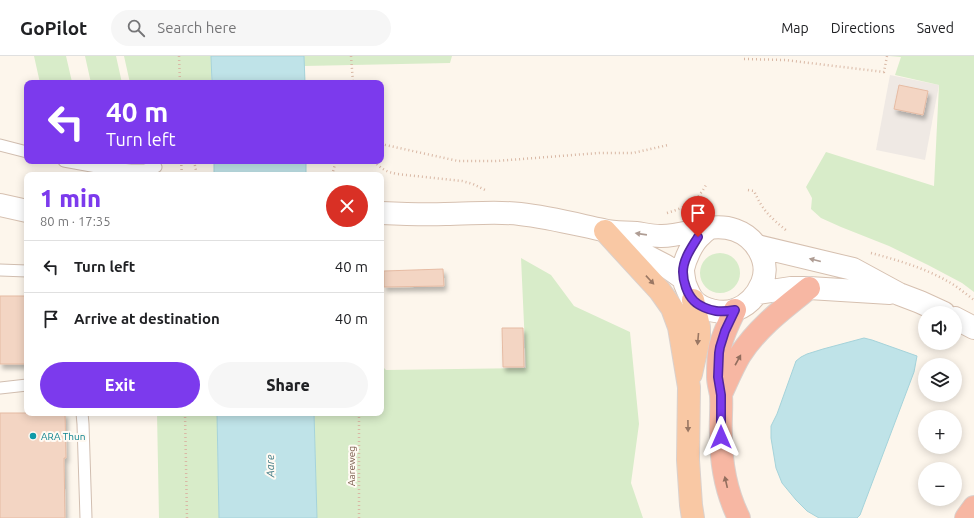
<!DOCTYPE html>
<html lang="en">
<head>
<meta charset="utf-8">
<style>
  :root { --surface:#fff; --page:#f6f6f6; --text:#202124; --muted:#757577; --line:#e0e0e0; --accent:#7c3aed }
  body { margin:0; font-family:Ubuntu,sans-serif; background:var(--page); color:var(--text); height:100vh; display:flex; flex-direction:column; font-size:15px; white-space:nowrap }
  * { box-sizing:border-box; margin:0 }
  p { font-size:13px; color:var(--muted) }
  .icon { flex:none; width:22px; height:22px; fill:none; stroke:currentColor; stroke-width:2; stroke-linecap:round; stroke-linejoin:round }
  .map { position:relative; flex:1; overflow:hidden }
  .side { position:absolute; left:24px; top:116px; width:360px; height:244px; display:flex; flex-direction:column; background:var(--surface); border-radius:8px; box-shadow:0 2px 10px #0003 }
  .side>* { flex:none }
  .hud { position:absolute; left:24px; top:24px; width:360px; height:84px; border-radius:8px; box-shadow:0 2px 10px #0003; background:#7c3aed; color:#fff; overflow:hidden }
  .controls { position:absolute; left:918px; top:250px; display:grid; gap:8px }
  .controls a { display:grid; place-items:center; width:44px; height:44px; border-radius:50%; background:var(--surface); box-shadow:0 2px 10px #0003; font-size:20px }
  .pin { position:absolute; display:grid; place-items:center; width:34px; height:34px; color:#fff; margin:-41px -17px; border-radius:50% 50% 50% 0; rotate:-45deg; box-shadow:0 0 4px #0007 }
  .pin .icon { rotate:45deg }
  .me { position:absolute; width:44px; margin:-22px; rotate:0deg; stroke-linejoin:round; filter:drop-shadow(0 0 3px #0008) }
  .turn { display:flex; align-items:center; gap:14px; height:84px; padding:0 16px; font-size:18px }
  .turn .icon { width:52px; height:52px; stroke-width:2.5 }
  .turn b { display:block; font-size:28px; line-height:34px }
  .round { display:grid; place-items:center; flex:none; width:42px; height:42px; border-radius:21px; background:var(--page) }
  .head { display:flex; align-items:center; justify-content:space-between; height:68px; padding:0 16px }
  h1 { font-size:24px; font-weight:800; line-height:30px; color:var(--accent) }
  .button { display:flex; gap:8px; margin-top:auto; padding:8px 16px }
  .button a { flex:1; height:46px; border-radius:24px; background:var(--accent); color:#fff; font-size:16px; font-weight:800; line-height:46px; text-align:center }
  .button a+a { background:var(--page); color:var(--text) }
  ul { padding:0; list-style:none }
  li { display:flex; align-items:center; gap:12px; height:52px; padding:0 16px; border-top:1px solid var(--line) }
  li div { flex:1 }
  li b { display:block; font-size:15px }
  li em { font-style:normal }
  header { display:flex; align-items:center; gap:24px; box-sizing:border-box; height:56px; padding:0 20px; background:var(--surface); border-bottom:1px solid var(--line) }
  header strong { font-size:19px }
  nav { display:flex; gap:22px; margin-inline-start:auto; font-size:14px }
  .search { width:280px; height:36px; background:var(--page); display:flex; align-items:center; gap:10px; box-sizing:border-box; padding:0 14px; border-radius:22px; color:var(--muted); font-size:15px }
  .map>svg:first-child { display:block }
  .industrial { fill:#efe9e4 }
  .green { fill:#d8ecc9 }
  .water { fill:#bfe3e8; stroke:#a5d3da }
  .building { fill:#f3d5c3; stroke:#e6bba3; filter:url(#shadow) }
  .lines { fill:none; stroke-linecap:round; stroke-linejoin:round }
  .service-casing { stroke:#d1beb0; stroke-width:13 }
  .secondary-casing { stroke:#d6c0b0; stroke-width:24 }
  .trunk-casing { stroke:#dad1cd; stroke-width:24 }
  .motorway-casing { stroke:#dad1cd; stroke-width:24 }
  .path { stroke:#d9b8a5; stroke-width:2.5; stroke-dasharray:1 3; stroke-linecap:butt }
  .service { stroke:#fff; stroke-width:11 }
  .secondary { stroke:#fff; stroke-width:22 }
  .trunk { stroke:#f9c8a4; stroke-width:22 }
  .motorway { stroke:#f7b7a3; stroke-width:22 }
  .oneway { fill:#af9d94 }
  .oneway2 { fill:#9a7763 }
  .oneway3 { fill:#936e5e }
  .route-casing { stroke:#51269a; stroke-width:10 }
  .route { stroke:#7c3aed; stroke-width:7 }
  .culture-dot { fill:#0f9aa8; stroke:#fffaf3; stroke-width:1.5 }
  .labels { text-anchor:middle; stroke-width:4; stroke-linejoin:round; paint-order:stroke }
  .culture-label { font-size:10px; fill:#0d838f; stroke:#fffaf3; text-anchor:start }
  .street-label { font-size:10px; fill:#7a5c4d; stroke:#fffaf3 }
  .water-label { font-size:11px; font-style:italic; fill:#437c86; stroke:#fffaf3 }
</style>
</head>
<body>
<header>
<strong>GoPilot</strong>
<div class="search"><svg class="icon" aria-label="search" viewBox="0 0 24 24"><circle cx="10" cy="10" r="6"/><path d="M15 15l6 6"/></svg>Search here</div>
<nav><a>Map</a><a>Directions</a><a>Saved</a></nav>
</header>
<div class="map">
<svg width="974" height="462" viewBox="0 0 974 462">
  <defs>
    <filter id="shadow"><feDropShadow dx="2.5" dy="4.5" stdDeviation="2" flood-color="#0004"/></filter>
  </defs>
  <rect width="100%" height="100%" fill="#fdf6ec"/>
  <!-- industrial -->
  <path class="industrial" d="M890,19L939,29L925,104L876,94Z"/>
  <!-- green -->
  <path class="green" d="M34,0H66L72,26L40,27Z
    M85,0H116L122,27H91Z
    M124,0H211V27H130Z
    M304,0H452L450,7L304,10Z
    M889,0H974V236L962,227L928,209L889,190L841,171L821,162L811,153L812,142L806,131L826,96L934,130L939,29L895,19L901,1Z
    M700 217a20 20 0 1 1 40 0a20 20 0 1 1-40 0Z
    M521,202L551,219L574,250L630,276L639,368L631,427L643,462H317L314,357H381V309L386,314L526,312Z
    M157,357H217L219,462H159Z"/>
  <!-- water -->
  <path class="water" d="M211,0H304L305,27H212Z
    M214,105H306V119H214Z
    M864,282L872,284L917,300L914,316L860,459L857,462H819L807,455L796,444L782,427L776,412L771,382V370L777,358L796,305L801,301L807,298L823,293Z
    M217,357H314L317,462H219Z"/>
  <!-- building -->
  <path class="building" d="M899,29L928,35L923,59L894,53Z
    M443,213L444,230L384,231V215Z
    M0,240H27V308H0Z
    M502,272H523L524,311H503Z
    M0,357H65L66,402H64L65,462H0Z"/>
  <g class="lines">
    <!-- service casing -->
    <g class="service-casing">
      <path id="service" d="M0,89L27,96
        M64,105L97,111L131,114H144L156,111
        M0,214L27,215
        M0,332L27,329
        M82,357L83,368L86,462"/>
    </g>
    <!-- secondary casing -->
    <g class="secondary-casing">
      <path id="secondary" d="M0,149L27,155
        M381,157C402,158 423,159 445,158C470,158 495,155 520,158C548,161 575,168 603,174C614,177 625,176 636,177C644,178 652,180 660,180C685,181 710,165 735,174C755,181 771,205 762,227C757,239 749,249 735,254C722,258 703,255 693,244C690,240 687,233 685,228C684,223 683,218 683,213C685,203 692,188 699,181C702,178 705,175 708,173
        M614,181L637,195L666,210L684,223
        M757,190L853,213L899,238L920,246L944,257
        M758,237L791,232H809L890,237
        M955,262L974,272"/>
    </g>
    <!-- trunk casing -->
    <g class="trunk-casing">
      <path id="trunk" d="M605,175L660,235L672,252L679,271L689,331L688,404L691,449L693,462
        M691,318L699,282V271L693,244"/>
    </g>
    <!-- motorway casing -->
    <g class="motorway-casing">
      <path id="motorway" d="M735,254C729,266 723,278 720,291C718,300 718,311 718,321C718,327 720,333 721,339C722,353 720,366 721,379C721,408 726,436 739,462
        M721,338C727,325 733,311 740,299C758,271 784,252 809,232
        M966,462L974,451"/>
    </g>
    <!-- path -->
    <path class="path" d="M179,0L180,27
      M351,0L353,27
      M744,3L785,4L884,16L887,0
      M381,88L458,105H496L599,97H633L668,89
      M181,105L182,119
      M194,105L197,119
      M374,105C381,113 387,116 397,118L462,125L473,128L487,135
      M332,119L336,105
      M748,134L754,135C763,155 770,161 787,175
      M667,157C686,151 696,147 706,129
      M871,197C897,204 925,212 949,226C958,231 966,238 974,244
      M185,357L187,462
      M359,357V462"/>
    <!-- service -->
    <use href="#service" class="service"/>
    <!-- secondary -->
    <use href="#secondary" class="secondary"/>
    <!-- trunk -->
    <use href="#trunk" class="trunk"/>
    <!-- motorway -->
    <use href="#motorway" class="motorway"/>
  </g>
  <!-- one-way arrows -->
  <defs><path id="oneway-solid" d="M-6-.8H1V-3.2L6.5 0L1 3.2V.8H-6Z"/></defs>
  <g class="oneway">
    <use href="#oneway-solid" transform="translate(641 178) rotate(-172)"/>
    <use href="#oneway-solid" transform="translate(815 204) rotate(-166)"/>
  </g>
  <g class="oneway2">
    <use href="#oneway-solid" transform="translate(650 224) rotate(47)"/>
    <use href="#oneway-solid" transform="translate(698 283) rotate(95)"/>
    <use href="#oneway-solid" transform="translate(688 370) rotate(89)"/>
  </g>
  <g class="oneway3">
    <use href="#oneway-solid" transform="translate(738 304) rotate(-61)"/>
    <use href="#oneway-solid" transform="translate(726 426) rotate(-103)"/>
  </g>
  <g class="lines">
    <!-- route casing -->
    <g class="route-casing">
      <path id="route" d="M698,181C692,191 683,203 683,216C683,225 687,238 694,245C699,250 709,254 716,255C723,256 729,255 735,254L725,275L720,291L719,297L718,321L721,339V381"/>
    </g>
    <!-- route -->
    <use href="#route" class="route"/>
  </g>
  <!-- markers -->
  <circle class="culture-dot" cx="33" cy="380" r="4"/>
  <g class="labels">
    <!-- culture labels -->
    <g class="culture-label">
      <text x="41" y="384">ARA Thun</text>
    </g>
    <!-- street labels -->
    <g class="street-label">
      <text transform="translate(351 410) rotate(-90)" y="4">Aareweg</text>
    </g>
    <!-- water labels -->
    <g class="water-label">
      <text transform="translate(270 410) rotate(-91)" y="4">Aare</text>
    </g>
  </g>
</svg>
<div class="controls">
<a><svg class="icon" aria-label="sound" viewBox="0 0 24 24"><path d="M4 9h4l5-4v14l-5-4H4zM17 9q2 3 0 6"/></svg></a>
<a><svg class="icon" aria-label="layers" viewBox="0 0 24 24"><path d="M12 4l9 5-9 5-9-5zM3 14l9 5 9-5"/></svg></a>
<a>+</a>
<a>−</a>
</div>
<div class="pin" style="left:698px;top:181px;background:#d93025"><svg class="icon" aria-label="arrive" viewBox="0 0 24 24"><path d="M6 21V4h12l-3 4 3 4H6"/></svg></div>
<svg class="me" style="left:721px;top:381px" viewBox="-20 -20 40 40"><path d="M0-17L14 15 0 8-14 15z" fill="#7c3aed" stroke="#fff" stroke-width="4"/></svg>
<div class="hud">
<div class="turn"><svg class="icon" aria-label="left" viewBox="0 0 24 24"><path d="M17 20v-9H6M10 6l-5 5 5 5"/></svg><div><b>40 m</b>Turn left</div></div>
</div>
<section class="side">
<div class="head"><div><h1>1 min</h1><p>80 m · 17:35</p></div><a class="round" style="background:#d93025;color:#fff"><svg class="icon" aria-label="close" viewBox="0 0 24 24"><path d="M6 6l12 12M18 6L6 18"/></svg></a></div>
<ul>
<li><svg class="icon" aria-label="left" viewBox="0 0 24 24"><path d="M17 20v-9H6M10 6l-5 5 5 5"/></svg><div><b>Turn left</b></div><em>40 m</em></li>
<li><svg class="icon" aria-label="arrive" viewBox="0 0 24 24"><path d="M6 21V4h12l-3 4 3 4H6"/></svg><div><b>Arrive at destination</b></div><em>40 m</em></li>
</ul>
<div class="button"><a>Exit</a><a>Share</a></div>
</section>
</div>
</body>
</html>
